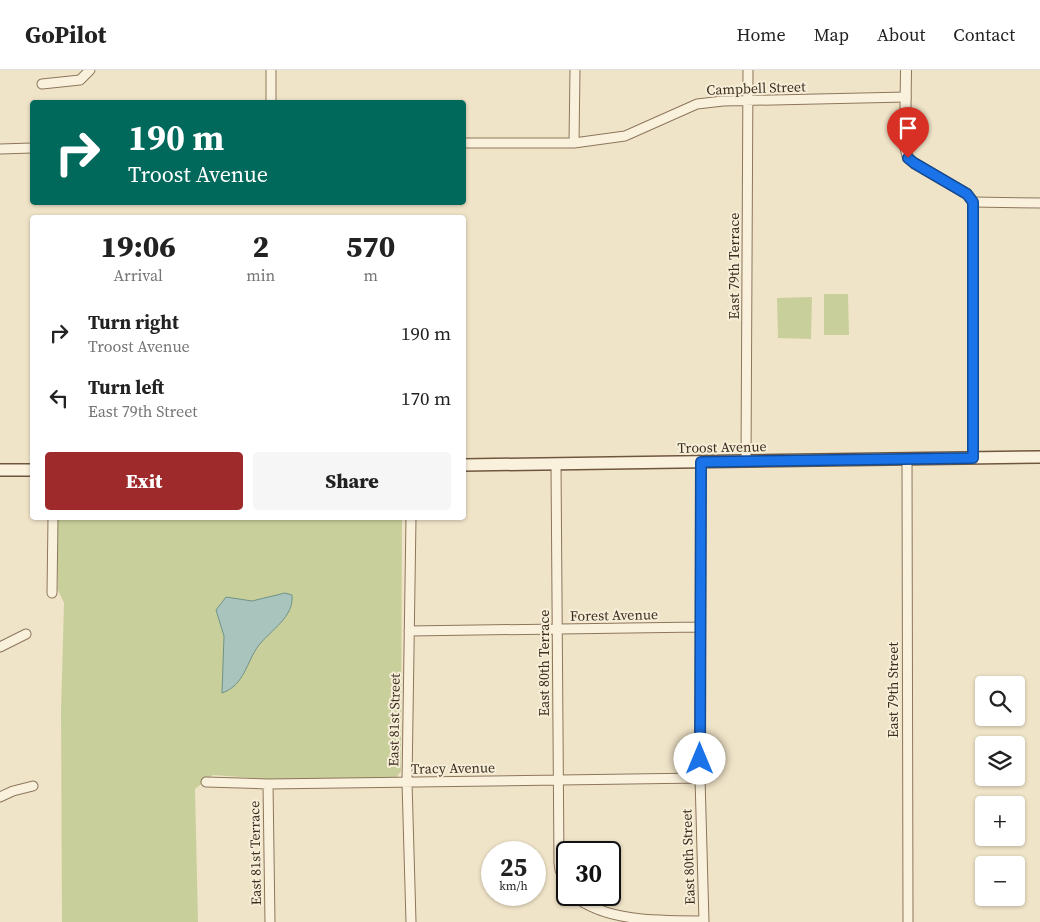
<!DOCTYPE html>
<html lang="en">
<head>
<meta charset="utf-8">
<style>
  :root { --surface:#fff; --page:#f6f6f6; --text:#222; --muted:#767676; --line:#e0e0e0; --accent:#9e2a2b }
  body { margin:0; font-family:"Source Serif 4",serif; background:var(--page); color:var(--text); height:100vh; display:flex; flex-direction:column; font-size:19px; white-space:nowrap }
  * { box-sizing:border-box; margin:0 }
  p { font-size:16px; color:var(--muted) }
  .icon { flex:none; width:28px; height:28px; fill:none; stroke:currentColor; stroke-width:2; stroke-linecap:round; stroke-linejoin:round }
  .map { position:relative; flex:1; overflow:hidden }
  .sheet { position:absolute; left:30px; top:145px; width:436px; height:305px; display:flex; flex-direction:column; background:var(--surface); border-radius:5px; box-shadow:0 1px 4px #0004 }
  .sheet>* { flex:none }
  .hud { position:absolute; left:30px; top:30px; width:436px; height:105px; border-radius:5px; box-shadow:0 1px 4px #0004; background:#00695c; color:#fff; overflow:hidden }
  .tools { position:absolute; left:975px; top:606px; display:grid; gap:10px }
  .tools a { display:grid; place-items:center; width:50px; height:50px; border-radius:5px; background:var(--surface); box-shadow:0 1px 4px #0004; font-size:25px }
  .speed { position:absolute; left:481px; top:771px; display:flex; gap:10px; font-size:25px; font-weight:700; text-align:center }
  .speed>* { display:grid; place-content:center; width:65px; height:65px; border-radius:50%; background:var(--surface); box-shadow:0 1px 4px #0004; line-height:1 }
  .speed small { font-size:12px; font-weight:400 }
  .speed .limit { border:2px solid #111; border-radius:8px; background:#fff; color:#111 }
  .pin { position:absolute; display:grid; place-items:center; width:42px; height:42px; color:#fff; margin:-51px -21px; border-radius:50% 50% 50% 0; rotate:-45deg; box-shadow:0 0 5px #0007 }
  .pin .icon { rotate:45deg }
  .me { position:absolute; width:55px; margin:-28px; rotate:0deg; stroke-linejoin:round; filter:drop-shadow(0 0 4px #0008) }
  .turn { display:flex; align-items:center; gap:18px; height:105px; padding:0 15px; font-size:22px }
  .turn .icon { width:65px; height:65px; stroke-width:2.5 }
  .turn b { display:block; font-size:35px; line-height:42px }
  .eta { display:flex; justify-content:space-evenly; align-items:center; height:85px; text-align:center }
  .eta b { font-size:30px; font-weight:800; line-height:35px }
  .primary-button { display:flex; gap:10px; margin-top:auto; padding:10px 15px }
  .primary-button a { flex:1; height:58px; border-radius:5px; background:var(--accent); color:#fff; font-size:20px; font-weight:800; line-height:58px; text-align:center }
  .primary-button a+a { background:var(--page); color:var(--text) }
  ul { padding:0; list-style:none }
  li { display:flex; align-items:center; gap:15px; height:65px; padding:0 15px }
  li div { flex:1 }
  li b { display:block; font-size:19px }
  li em { font-style:normal }
  header { display:flex; align-items:center; gap:30px; box-sizing:border-box; height:70px; padding:0 25px; background:var(--surface); border-bottom:1px solid var(--line) }
  header strong { font-size:24px }
  nav { display:flex; gap:28px; margin-inline-start:auto; font-size:18px }
  .map>svg:first-child { display:block }
  .green { fill:#c9cf9b }
  .water { fill:#a9c4bc; stroke:#6f938a }
  .lines { fill:none; stroke-linecap:round; stroke-linejoin:round }
  .minor-casing { stroke:#8d765c; stroke-width:11 }
  .tertiary-casing { stroke:#8d765c; stroke-width:12 }
  .secondary-casing { stroke:#6f573f; stroke-width:14 }
  .minor { stroke:#faf1dc; stroke-width:9 }
  .tertiary { stroke:#faf1dc; stroke-width:10 }
  .secondary { stroke:#faf1dc; stroke-width:11 }
  .route-casing { stroke:#114b97; stroke-width:12 }
  .route { stroke:#1a73e8; stroke-width:9 }
  .labels { text-anchor:middle; stroke-width:4; stroke-linejoin:round; paint-order:stroke }
  .street-label { font-size:14px; fill:#3d2e20; stroke:#f7eed8 }
</style>
</head>
<body>
<header>
<strong>GoPilot</strong>
<nav><a>Home</a><a>Map</a><a>About</a><a>Contact</a></nav>
</header>
<div class="map">
<svg width="1040" height="852" viewBox="0 0 1040 852">
  <rect width="100%" height="100%" fill="#f0e4c8"/>
  <!-- green -->
  <path class="green" d="M824,224H848L849,265H824Z
    M812,227L811,269L778,268L777,228Z
    M57,448H402L401,701L396,708L268,709L213,705L195,719L198,852H62L61,641L64,533L58,520Z"/>
  <!-- water -->
  <path class="water" d="M285,523L292,525C294,547 272,559 259,575C246,592 245,615 222,623L224,566L216,540L226,527L252,531Z"/>
  <g class="lines">
    <!-- minor casing -->
    <g class="minor-casing">
      <path id="minor" d="M271,0V32
        M42,14L80,10L90,0
        M464,73H574L625,66L697,34L723,31L906,27
        M574,73L575,0
        M0,79L32,78
        M973,132L1040,133
        M907,389L908,852
        M746,391L748,0
        M701,392L700,708L704,852
        M556,394L559,793L560,800L568,817
        M52,523L53,448
        M409,561L700,557
        M0,577L26,564
        M206,712L268,714L700,708
        M268,714L270,852
        M0,727L13,721L33,716
        M573,825C605,852 660,851 704,851
        M411,852L407,712L411,448"/>
    </g>
    <!-- tertiary casing -->
    <g class="tertiary-casing">
      <path id="tertiary" d="M906,0L905,76L908,88L914,93L967,124L973,132V388"/>
    </g>
    <!-- secondary casing -->
    <g class="secondary-casing">
      <path id="secondary" d="M464,395L1040,387
        M0,400H32"/>
    </g>
    <!-- minor -->
    <use href="#minor" class="minor"/>
    <!-- tertiary -->
    <use href="#tertiary" class="tertiary"/>
    <!-- secondary -->
    <use href="#secondary" class="secondary"/>
  </g>
  <g class="lines">
    <!-- route casing -->
    <g class="route-casing">
      <path id="route" d="M700,689L701,392L973,388V132L967,124L914,93L908,88"/>
    </g>
    <!-- route -->
    <use href="#route" class="route"/>
  </g>
  <g class="labels">
    <!-- street labels -->
    <g class="street-label">
      <text transform="translate(756 18) rotate(-2)" y="5">Campbell Street</text>
      <text transform="translate(734 196) rotate(-90)" y="5">East 79th Terrace</text>
      <text transform="translate(722 377) rotate(-1)" y="5">Troost Avenue</text>
      <text transform="translate(614 545) rotate(-1)" y="5">Forest Avenue</text>
      <text transform="translate(544 593) rotate(-90)" y="5">East 80th Terrace</text>
      <text transform="translate(893 620) rotate(-90)" y="5">East 79th Street</text>
      <text transform="translate(394 650) rotate(-89)" y="5">East 81st Street</text>
      <text transform="translate(453 698) rotate(-1)" y="5">Tracy Avenue</text>
      <text transform="translate(255 783) rotate(-91)" y="5">East 81st Terrace</text>
      <text transform="translate(688 787) rotate(-92)" y="5">East 80th Street</text>
    </g>
  </g>
</svg>
<div class="tools">
<a><svg class="icon" aria-label="search" viewBox="0 0 24 24"><circle cx="10" cy="10" r="6"/><path d="M15 15l6 6"/></svg></a>
<a><svg class="icon" aria-label="layers" viewBox="0 0 24 24"><path d="M12 4l9 5-9 5-9-5zM3 14l9 5 9-5"/></svg></a>
<a>+</a>
<a>−</a>
</div>
<div class="speed"><div>25<small>km/h</small></div><div class="limit">30</div></div>
<div class="pin" style="left:908px;top:88px;background:#d93025"><svg class="icon" aria-label="arrive" viewBox="0 0 24 24"><path d="M6 21V4h12l-3 4 3 4H6"/></svg></div>
<svg class="me" style="left:700px;top:689px" viewBox="-20 -20 40 40"><circle r="19" fill="#fff"/><path d="M0-13L10 11 0 6-10 11z" fill="#1a73e8"/></svg>
<div class="hud">
<div class="turn"><svg class="icon" aria-label="right" viewBox="0 0 24 24"><path d="M7 20v-9h11M14 6l5 5-5 5"/></svg><div><b>190 m</b>Troost Avenue</div></div>
</div>
<section class="sheet">
<div class="eta">
<div><b>19:06</b><p>Arrival</p></div>
<div><b>2</b><p>min</p></div>
<div><b>570</b><p>m</p></div>
</div>
<ul>
<li><svg class="icon" aria-label="right" viewBox="0 0 24 24"><path d="M7 20v-9h11M14 6l5 5-5 5"/></svg><div><b>Turn right</b><p>Troost Avenue</p></div><em>190 m</em></li>
<li><svg class="icon" aria-label="left" viewBox="0 0 24 24"><path d="M17 20v-9H6M10 6l-5 5 5 5"/></svg><div><b>Turn left</b><p>East 79th Street</p></div><em>170 m</em></li>
</ul>
<div class="primary-button"><a>Exit</a><a>Share</a></div>
</section>
</div>
</body>
</html>
